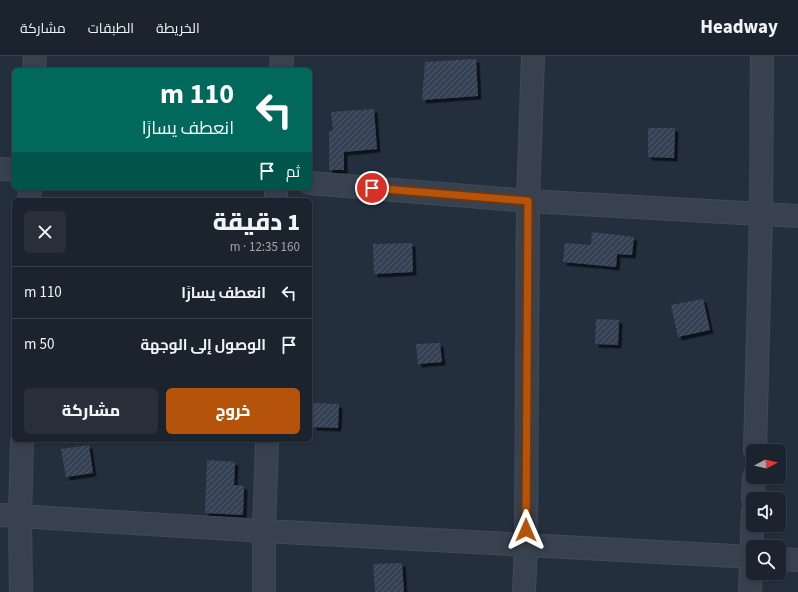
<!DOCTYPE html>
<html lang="ar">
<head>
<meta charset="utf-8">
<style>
  :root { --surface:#1b232e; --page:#282f3a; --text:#f1f3f6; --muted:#a0a4aa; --line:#39404a; --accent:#b45309 }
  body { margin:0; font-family:"Source Sans 3",Cairo,sans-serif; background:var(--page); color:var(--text); direction:rtl; height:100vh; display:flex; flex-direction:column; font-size:15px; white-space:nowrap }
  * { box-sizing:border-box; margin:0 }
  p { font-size:13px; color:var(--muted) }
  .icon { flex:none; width:22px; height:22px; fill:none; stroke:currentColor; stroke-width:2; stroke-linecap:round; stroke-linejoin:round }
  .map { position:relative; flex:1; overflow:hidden; direction:ltr }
  .panel { position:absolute; left:12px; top:142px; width:300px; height:244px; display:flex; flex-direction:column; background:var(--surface); border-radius:6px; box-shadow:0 2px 6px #0003,0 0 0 1px var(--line); direction:rtl }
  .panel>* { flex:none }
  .guide { position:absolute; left:12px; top:12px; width:300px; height:122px; border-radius:6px; box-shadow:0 2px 6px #0003,0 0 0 1px var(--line); direction:rtl; background:#00695c; color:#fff; overflow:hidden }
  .needle { width:26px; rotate:83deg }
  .controls { position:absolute; left:746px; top:388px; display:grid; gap:8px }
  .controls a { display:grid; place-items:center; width:40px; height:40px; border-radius:6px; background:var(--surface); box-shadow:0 2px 6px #0003,0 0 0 1px var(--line); font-size:20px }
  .pin { position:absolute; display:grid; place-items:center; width:34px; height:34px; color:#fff; margin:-17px; border:2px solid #fff; border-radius:50%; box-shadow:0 1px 4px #0007 }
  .me { position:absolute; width:44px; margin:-22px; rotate:0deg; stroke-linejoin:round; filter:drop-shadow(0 0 3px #0008) }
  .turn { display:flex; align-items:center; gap:14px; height:84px; padding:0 12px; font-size:18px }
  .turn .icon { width:52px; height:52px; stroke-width:2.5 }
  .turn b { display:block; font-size:28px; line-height:34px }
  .then { display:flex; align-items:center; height:38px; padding:0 12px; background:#0003; gap:8px; font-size:15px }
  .round { display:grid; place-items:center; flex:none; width:42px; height:42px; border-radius:6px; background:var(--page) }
  .summary { display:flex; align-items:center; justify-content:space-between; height:68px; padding:0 12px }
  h1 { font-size:24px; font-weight:800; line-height:30px }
  .action { display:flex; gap:8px; margin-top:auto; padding:8px 12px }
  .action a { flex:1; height:46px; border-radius:6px; background:var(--accent); color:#fff; font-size:16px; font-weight:800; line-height:46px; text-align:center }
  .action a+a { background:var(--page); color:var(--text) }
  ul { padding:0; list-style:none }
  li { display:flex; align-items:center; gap:12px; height:52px; padding:0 12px; border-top:1px solid var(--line) }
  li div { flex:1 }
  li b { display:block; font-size:15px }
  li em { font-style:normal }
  header { display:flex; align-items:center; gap:24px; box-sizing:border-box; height:56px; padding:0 20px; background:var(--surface); border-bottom:1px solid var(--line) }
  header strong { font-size:19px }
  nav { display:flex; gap:22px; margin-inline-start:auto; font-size:14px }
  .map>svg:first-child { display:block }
  .building { fill:url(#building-hatch); filter:url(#shadow) }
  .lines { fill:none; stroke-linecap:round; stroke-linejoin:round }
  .minor-casing { stroke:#414a57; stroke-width:24 }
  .minor { stroke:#38414e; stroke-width:22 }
  .route-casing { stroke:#753606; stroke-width:10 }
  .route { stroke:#b45309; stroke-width:7 }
</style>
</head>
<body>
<header>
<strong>Headway</strong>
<nav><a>الخريطة</a><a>الطبقات</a><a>مشاركة</a></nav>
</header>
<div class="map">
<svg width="798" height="536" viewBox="0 0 798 536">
  <defs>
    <pattern id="building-hatch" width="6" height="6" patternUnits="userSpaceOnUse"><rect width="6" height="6" fill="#364354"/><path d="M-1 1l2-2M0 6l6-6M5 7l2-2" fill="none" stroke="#515c6b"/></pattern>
    <filter id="shadow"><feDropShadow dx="3.5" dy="3.5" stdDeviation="0" flood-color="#0009"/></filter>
  </defs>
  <rect width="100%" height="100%" fill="#242f3e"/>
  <!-- building -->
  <path class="building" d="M476,3L478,40L422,44L425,6Z
    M374,53L377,93L344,96V114H329V75H333L331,56Z
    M648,72H675L674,102L648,101Z
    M592,176L634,181L632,199L617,198L616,211L563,206L565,187L591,189Z
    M412,187L413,216L374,218L373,188Z
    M703,243L710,274L678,281L671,249Z
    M596,263L619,264L618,289L595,288Z
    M440,287L442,306L418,308L416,288Z
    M313,347L339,348L338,372L313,371Z
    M89,389L93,417L66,421L61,393Z
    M207,404L235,406L234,429L244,430L243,459L205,457Z
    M402,507L404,536H375L373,508Z"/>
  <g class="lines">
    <!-- minor casing -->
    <g class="minor-casing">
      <path id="minor" d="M34,14L35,0
        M281,14L282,0
        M0,113L14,114
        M310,127L528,145L798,160
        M29,144L30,132
        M276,144V132
        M755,395L761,158L762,0
        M753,443L754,421
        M0,459L264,475L753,501
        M779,503L798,504
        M21,536L20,461L22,384
        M264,536V475L267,384
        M524,536L526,489L528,145L533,0
        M750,536L753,455"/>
    </g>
    <!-- minor -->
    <use href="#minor" class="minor"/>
  </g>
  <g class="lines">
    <!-- route casing -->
    <g class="route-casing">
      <path id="route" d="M372,132L528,145L526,474"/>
    </g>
    <!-- route -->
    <use href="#route" class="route"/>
  </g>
</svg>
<div class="controls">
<a><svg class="needle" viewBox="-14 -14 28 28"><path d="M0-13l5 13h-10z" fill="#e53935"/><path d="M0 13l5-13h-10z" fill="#a0a4aa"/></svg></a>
<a><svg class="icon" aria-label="sound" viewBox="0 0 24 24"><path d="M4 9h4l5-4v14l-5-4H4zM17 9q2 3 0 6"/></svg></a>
<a><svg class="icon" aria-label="search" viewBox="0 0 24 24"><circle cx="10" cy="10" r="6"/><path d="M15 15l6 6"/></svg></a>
</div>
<div class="pin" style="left:372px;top:132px;background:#d93025"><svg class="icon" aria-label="arrive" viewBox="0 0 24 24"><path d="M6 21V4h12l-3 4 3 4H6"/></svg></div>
<svg class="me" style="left:526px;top:474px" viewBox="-20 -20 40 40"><path d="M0-17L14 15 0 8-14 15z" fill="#b45309" stroke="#fff" stroke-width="4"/></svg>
<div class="guide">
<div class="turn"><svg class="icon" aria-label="left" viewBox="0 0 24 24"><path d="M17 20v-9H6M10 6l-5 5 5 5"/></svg><div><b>110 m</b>انعطف يسارًا</div></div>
<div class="then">ثم<svg class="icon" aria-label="arrive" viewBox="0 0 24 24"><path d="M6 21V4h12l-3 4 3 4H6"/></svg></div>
</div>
<section class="panel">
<div class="summary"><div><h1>1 دقيقة</h1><p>160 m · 12:35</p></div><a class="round"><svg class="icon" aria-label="close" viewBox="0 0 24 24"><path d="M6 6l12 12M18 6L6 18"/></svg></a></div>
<ul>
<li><svg class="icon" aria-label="left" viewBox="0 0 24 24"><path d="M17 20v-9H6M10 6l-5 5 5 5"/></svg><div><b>انعطف يسارًا</b></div><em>110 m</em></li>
<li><svg class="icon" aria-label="arrive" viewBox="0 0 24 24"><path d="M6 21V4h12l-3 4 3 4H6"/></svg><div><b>الوصول إلى الوجهة</b></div><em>50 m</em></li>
</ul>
<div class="action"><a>خروج</a><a>مشاركة</a></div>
</section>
</div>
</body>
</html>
